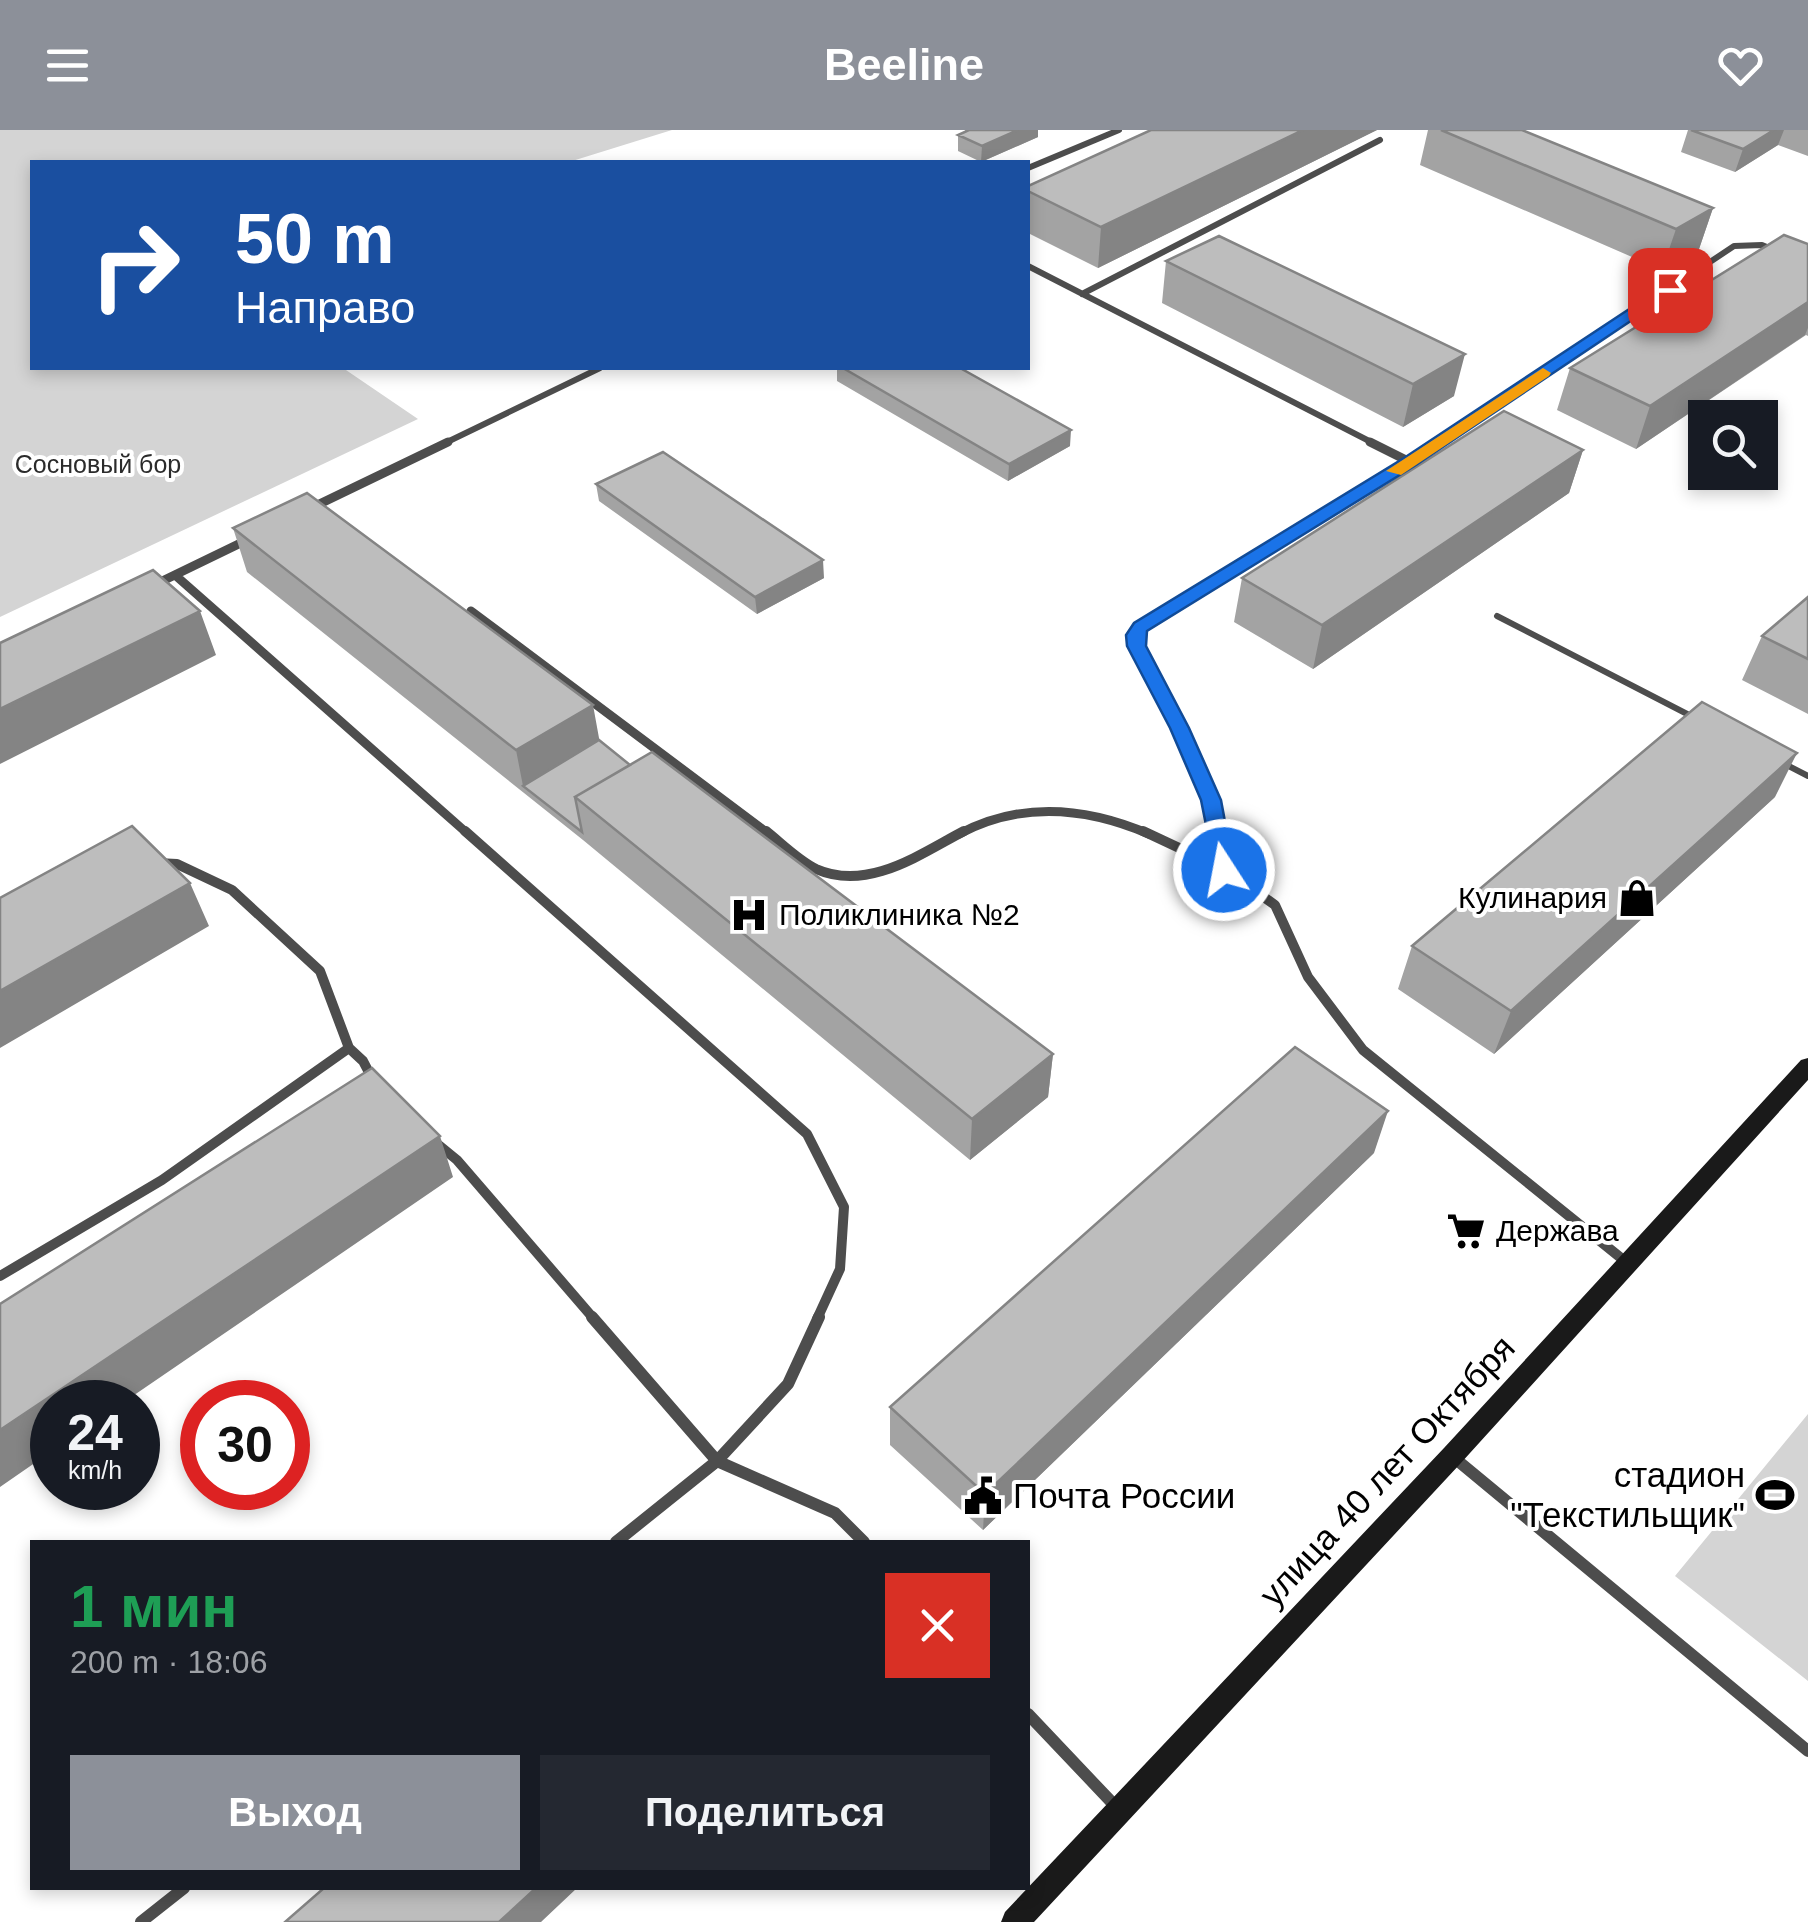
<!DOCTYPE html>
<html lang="ru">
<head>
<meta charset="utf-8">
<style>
  :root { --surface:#171b24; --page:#242831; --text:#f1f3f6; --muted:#9ea1a6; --accent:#8c9099 }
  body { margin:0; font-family:Arial,sans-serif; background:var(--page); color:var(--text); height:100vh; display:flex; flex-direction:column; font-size:38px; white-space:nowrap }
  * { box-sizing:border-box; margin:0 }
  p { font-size:32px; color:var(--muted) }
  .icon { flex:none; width:55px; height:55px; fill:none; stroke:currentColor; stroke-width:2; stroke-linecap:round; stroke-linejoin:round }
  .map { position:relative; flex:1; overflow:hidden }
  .sheet { position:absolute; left:30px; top:1410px; width:1000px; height:350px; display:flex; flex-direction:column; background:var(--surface); border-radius:0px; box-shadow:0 5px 15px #0003 }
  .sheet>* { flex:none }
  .guide { position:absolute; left:30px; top:30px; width:1000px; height:210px; border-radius:0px; box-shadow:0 5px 15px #0003; background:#1a4fa0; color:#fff; overflow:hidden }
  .buttons { position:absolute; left:1688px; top:270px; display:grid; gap:20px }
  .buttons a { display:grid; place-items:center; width:90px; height:90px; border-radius:0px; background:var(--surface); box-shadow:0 5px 15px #0003; font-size:50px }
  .speed { position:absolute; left:30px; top:1250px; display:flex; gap:20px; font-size:50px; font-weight:700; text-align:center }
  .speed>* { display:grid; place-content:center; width:130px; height:130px; border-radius:50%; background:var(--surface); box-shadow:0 5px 15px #0003; line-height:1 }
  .speed small { font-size:25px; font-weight:400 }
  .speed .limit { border:15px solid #d22; background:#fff; color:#111 }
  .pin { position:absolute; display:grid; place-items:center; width:85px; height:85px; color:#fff; margin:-42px; border-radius:20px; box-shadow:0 5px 15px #0006 }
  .me { position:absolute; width:110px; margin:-55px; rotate:349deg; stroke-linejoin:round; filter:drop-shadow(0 0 8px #0008) }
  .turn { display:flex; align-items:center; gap:35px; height:210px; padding:0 40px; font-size:45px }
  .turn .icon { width:130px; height:130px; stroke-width:2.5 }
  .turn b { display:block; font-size:70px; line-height:85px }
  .round { display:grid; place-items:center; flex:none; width:105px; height:105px; border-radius:0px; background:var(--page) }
  .head { display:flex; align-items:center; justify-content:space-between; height:170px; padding:0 40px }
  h1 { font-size:60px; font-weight:800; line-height:75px; color:#1e9e55 }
  .cta { display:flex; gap:20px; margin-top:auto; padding:20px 40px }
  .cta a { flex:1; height:115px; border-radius:0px; background:var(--accent); color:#fff; font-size:40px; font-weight:800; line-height:115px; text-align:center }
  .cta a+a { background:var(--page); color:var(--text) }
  header { display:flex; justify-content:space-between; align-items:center; height:130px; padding:0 40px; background:var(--accent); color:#fff; font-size:45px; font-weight:800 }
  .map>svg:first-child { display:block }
  .green { fill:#d4d4d4 }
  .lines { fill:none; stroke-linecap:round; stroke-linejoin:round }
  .lane { stroke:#4d4d4d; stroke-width:6 }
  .street-far3 { stroke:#4d4d4d; stroke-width:6 }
  .street-far2 { stroke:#4d4d4d; stroke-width:9 }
  .street-far1 { stroke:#4d4d4d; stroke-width:10 }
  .street { stroke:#4d4d4d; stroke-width:12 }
  .secondary { fill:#1a1a1a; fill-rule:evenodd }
  .wall { fill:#a3a3a3 }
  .shaded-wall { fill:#848484 }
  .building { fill:#bdbdbd; stroke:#848484; stroke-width:2.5 }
  .route { fill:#1a73e8; stroke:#114b97; stroke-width:2.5 }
  .slow { fill:#f59e0b }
  .labels { text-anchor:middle; stroke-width:8; stroke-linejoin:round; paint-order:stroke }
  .far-park-label { font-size:25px; fill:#2b2b2b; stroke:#fff }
  .poi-label { font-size:30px; fill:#000; stroke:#fff; text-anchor:start }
  .near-street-label { font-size:35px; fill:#000; stroke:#fff }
  .near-poi-label { font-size:35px; fill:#000; stroke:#fff; text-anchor:end }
</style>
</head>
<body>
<header><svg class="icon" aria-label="menu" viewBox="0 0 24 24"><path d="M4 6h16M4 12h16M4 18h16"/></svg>Beeline<svg class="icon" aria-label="heart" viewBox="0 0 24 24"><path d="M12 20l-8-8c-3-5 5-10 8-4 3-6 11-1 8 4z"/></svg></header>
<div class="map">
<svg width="1808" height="1792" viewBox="0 0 1808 1792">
  <rect width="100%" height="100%" fill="#fff"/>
  <!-- green -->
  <path class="green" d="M0,0H672L569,32H32V238H343L418,289L0,487Z
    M1808,1284V1551L1675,1446Z"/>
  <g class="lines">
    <!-- lane -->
    <path class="lane" d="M1497,486L1693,587
      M1781,632L1808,646"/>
    <!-- street-far3 -->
    <path class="street-far3" d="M1028,38L1119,0
      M1028,136L1375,314
      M1082,164L1380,10
      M443,314L600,238
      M1437,314L1734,116L1762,115L1774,120"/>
    <!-- street-far2 -->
    <path class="street-far2" d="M1370,312L1410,332
      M309,379L448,312
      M175,445L468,704
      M152,456L249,409
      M471,481L769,704
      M959,704C1021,671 1086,677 1149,704
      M1217,704L1211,670L1135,505L1140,497L1441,312"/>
    <!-- street-far1 -->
    <path class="street-far1" d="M465,701L807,1004L844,1077L840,1139L817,1189
      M766,701C781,713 799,731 816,739C868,762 920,724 964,701
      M1143,701L1224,739
      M1217,701L1224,739L1275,775L1308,847L1363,920L1626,1132
      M157,733L177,734L232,760L320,841L349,918L363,931L373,950
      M435,1012L457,1030L594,1189
      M0,1146L162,1050L349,918"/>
    <!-- street -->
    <path class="street" d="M592,1187L717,1331L788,1254L819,1187
      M1452,1326L1808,1621
      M616,1412L717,1331L835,1383L864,1412
      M1028,1584L1119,1680
      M141,1792L184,1758"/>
    <!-- secondary -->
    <path class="secondary" d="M1808,928V950L1460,1334L1034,1792H1001L1005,1782L1444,1318L1801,930Z"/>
  </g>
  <!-- wall -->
  <path class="wall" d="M965,0H1038V7L981,32L958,21V5L965,2Z
    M1151,0H1377L1098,138L1028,103V56Z
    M1428,0H1522L1713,78L1699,119L1662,140L1420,35Z
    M1688,0H1808V26L1778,15L1735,42L1681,22Z
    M1808,114V206L1806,205L1636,319L1557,280L1570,238Z
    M1166,131L1454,266L1403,297L1162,173Z
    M837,238H960L1070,316L1008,351L837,251Z
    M1583,320L1569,363L1313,539L1234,492L1242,448Z
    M596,354L824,448L757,484L599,371Z
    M233,398L599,610L630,635L1053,924L1048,967L970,1030L583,710L247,442Z
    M1808,467V584L1742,550L1762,506Z
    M1775,667L1494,924L1398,859L1412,816Z
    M1374,1023L983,1400L890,1315V1277Z"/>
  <!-- shaded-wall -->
  <path class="shaded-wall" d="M1018,0H1038V7L981,32L982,16Z
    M1303,0H1377L1098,138L1101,97Z
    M1774,0H1784L1778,15L1735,42L1743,19Z
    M1713,78L1699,119L1662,140L1676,99Z
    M1808,172V198L1805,205L1636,319L1650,276Z
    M1465,224L1454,266L1403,297L1413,254Z
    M1071,300L1070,316L1008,351L1009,334Z
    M1583,320L1569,363L1313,539L1322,495Z
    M823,430L824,448L757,484L755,467Z
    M200,481L216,525L0,634V579Z
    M593,575L601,619L523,656L516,620Z
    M1797,623L1775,667L1494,924L1511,881Z
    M190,753L209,796L0,918V861Z
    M1053,924L1048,967L970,1030L972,989Z
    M1388,981L1374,1023L983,1400L985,1364Z
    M440,1006L453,1047L124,1272H52V1321L0,1357V1300Z
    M536,1758H577L541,1792H499Z"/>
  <!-- building -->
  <path class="building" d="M969,0H1018L982,16L958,5Z
    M1151,0H1303L1101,97L1028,61V56Z
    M1441,0H1522L1713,78L1676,99Z
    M1691,0H1774L1743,19Z
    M1784,105L1808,114V172L1650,276L1570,238Z
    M1219,106L1465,224L1413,254L1166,131Z
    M843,238H960L1071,300L1009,334Z
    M1504,281L1583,320L1322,495L1242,448Z
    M663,322L823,430L755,467L596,354Z
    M307,363L593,575L516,620L233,398Z
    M153,440L200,481L0,579V513Z
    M1808,467V529L1762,506Z
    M1702,572L1797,623L1511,881L1412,816Z
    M599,610L630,635L575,667L582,702L523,656Z
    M652,622L1053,924L972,989L575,667Z
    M132,696L190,753L0,861V768Z
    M1295,917L1388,981L985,1364L890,1277Z
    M372,938L440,1006L0,1300V1174Z
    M324,1758H536L499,1792H285Z"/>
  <!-- route -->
  <path class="route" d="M1664,156L1677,160L1416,335L1147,501L1146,516L1189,598L1221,670L1234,740L1224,747L1216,745L1201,670L1170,598L1127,516L1126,505L1134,493L1404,328Z"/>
  <!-- slow -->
  <path class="slow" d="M1543,238L1551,243L1549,246L1401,345L1386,341Z"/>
  <!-- icons -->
  <defs>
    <g id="shop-bare" transform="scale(3)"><path d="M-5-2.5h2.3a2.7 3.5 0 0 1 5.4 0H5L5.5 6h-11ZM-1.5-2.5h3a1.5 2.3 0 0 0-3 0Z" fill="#000" stroke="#fff" stroke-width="2.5" paint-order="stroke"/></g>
    <g id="hospital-bare" transform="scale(3)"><path d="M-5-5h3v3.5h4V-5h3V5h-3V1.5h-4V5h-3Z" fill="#000" stroke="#fff" stroke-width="2.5" paint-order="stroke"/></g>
    <g id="supermarket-bare" transform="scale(3)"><path d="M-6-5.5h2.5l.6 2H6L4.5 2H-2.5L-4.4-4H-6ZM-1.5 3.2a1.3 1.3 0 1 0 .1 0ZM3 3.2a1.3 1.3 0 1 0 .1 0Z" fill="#000" stroke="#fff" stroke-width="2.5" paint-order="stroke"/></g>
    <g id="stadium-bare" transform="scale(3)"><path d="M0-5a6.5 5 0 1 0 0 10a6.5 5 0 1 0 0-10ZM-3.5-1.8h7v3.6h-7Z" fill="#000" stroke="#fff" stroke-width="2.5" paint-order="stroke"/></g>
    <g id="civic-bare" transform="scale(3)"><path d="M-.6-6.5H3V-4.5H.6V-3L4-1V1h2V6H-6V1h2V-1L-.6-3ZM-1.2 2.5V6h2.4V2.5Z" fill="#000" stroke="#fff" stroke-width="2.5" paint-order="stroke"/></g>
  </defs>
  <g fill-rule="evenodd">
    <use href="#shop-bare" x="1637" y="768"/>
    <use href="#hospital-bare" x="749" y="785"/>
    <use href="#supermarket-bare" x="1466" y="1101"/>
    <use href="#stadium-bare" x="1775" y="1365"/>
    <use href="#civic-bare" x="983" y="1366"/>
  </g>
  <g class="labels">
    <!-- far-park labels -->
    <g class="far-park-label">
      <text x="98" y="343">Сосновый бор</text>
    </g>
    <!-- poi labels -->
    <g class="poi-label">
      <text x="1607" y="778" text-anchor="end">Кулинария</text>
      <text x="779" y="795">Поликлиника №2</text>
      <text x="1496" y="1111">Держава</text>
    </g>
    <!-- near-street labels -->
    <g class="near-street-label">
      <text transform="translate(1387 1341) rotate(-47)" y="12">улица 40 лет Октября</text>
    </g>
    <!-- near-poi labels -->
    <g class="near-poi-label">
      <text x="1745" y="1357">стадион<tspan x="1745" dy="40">"Текстильщик"</tspan></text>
      <text x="1013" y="1378" text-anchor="start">Почта России</text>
    </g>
  </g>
</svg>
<div class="buttons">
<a><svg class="icon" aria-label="search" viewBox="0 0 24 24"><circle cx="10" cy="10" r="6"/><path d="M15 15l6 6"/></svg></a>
</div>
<div class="speed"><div>24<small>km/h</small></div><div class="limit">30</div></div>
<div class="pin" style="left:1670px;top:160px;background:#d93025"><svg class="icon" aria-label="arrive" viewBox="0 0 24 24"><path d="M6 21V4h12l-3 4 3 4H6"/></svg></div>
<svg class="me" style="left:1224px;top:740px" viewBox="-20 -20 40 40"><circle r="17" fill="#1a73e8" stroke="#fff" stroke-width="3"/><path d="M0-11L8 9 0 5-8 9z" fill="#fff"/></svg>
<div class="guide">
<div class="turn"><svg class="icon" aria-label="right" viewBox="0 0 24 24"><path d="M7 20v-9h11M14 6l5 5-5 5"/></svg><div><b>50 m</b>Направо</div></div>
</div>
<section class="sheet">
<div class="head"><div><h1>1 мин</h1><p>200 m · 18:06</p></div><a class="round" style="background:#d93025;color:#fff"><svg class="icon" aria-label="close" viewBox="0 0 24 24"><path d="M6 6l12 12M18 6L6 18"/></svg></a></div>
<div class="cta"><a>Выход</a><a>Поделиться</a></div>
</section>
</div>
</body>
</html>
